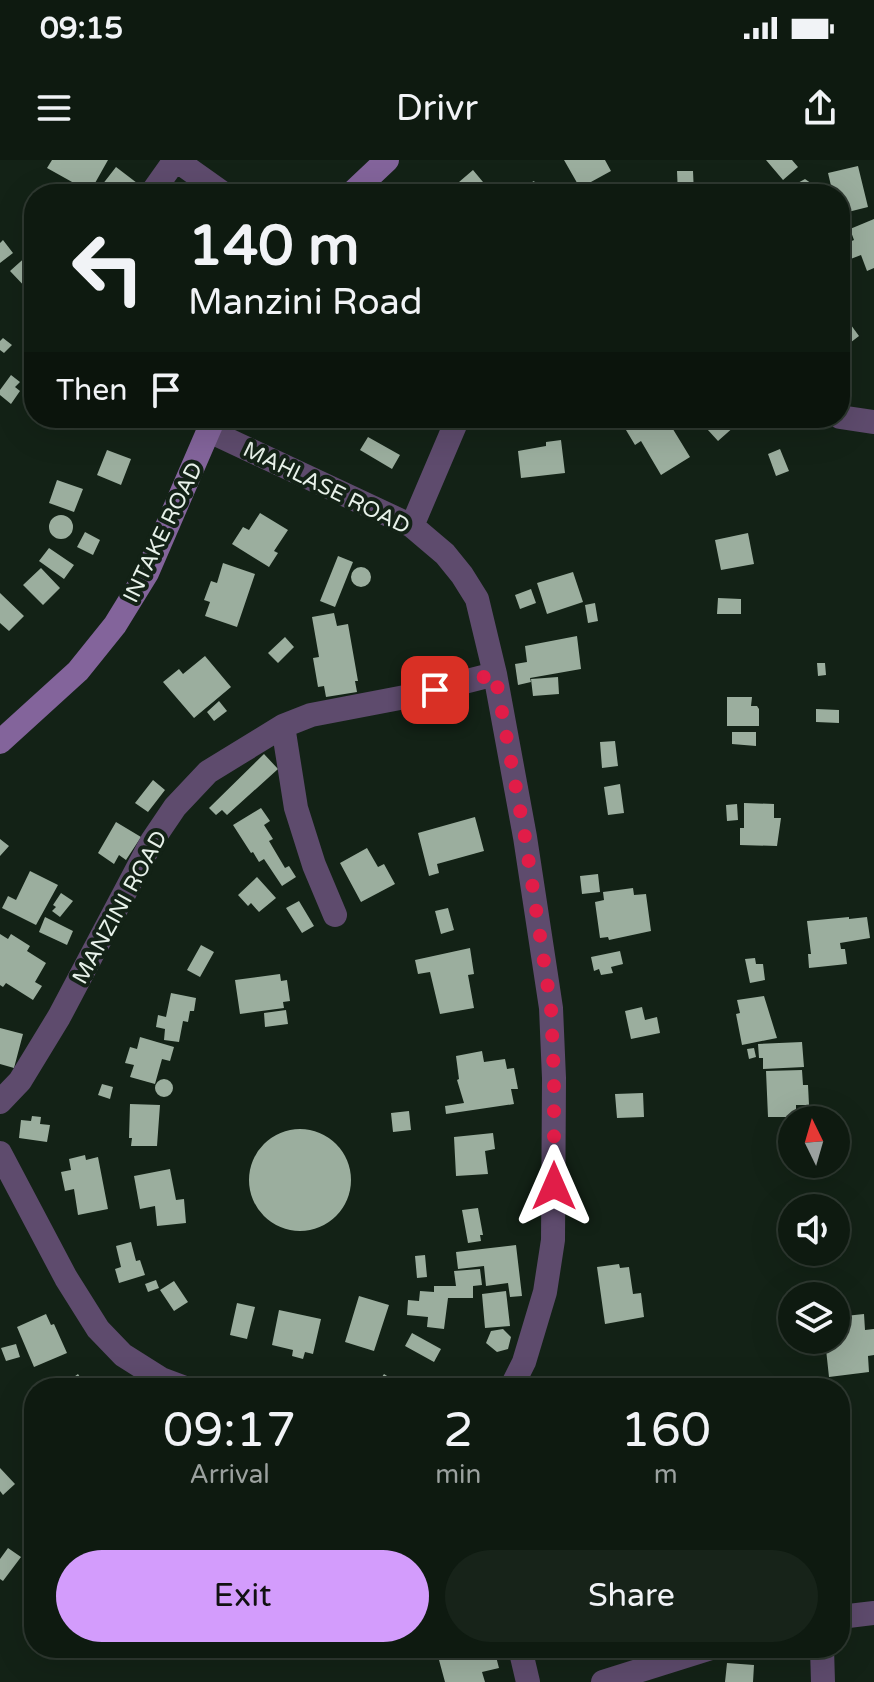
<!DOCTYPE html>
<html lang="en">
<head>
<meta charset="utf-8">
<style>
  :root { --surface:#0e1a10; --page:#172319; --text:#f1f3f6; --muted:#9ba19f; --line:#2e3830; --accent:#d39cfc }
  body { margin:0; font-family:"Varela Round",sans-serif; background:var(--page); color:var(--text); height:100vh; display:flex; flex-direction:column; font-size:30px; white-space:nowrap }
  * { box-sizing:border-box; margin:0 }
  p { font-size:26px; color:var(--muted) }
  .icon { flex:none; width:44px; height:44px; fill:none; stroke:currentColor; stroke-width:2; stroke-linecap:round; stroke-linejoin:round }
  .map { position:relative; flex:1; overflow:hidden }
  .sheet { position:absolute; left:24px; top:1218px; width:826px; height:280px; display:flex; flex-direction:column; background:var(--surface); border-radius:32px; box-shadow:0 8px 32px #0002,0 0 0 2px var(--line) }
  .sheet>* { flex:none }
  .banner { position:absolute; left:24px; top:24px; width:826px; height:244px; border-radius:32px; box-shadow:0 8px 32px #0002,0 0 0 2px var(--line); background:#0e1a10; color:var(--text); overflow:hidden }
  .needle { width:52px; rotate:355deg }
  .controls { position:absolute; left:778px; top:946px; display:grid; gap:16px }
  .controls a { display:grid; place-items:center; width:72px; height:72px; border-radius:50%; background:var(--surface); box-shadow:0 8px 32px #0002,0 0 0 2px var(--line); font-size:40px }
  .pin { position:absolute; display:grid; place-items:center; width:68px; height:68px; color:#fff; margin:-34px; border-radius:16px; box-shadow:0 4px 12px #0006 }
  .me { position:absolute; width:88px; margin:-44px; rotate:0deg; stroke-linejoin:round; filter:drop-shadow(0 0 6px #0008) }
  .turn { display:flex; align-items:center; gap:28px; height:168px; padding:0 32px; font-size:36px }
  .turn .icon { width:104px; height:104px; stroke-width:2.5 }
  .turn b { display:block; font-size:56px; line-height:68px }
  .then { display:flex; align-items:center; height:76px; padding:0 32px; background:#0003; gap:16px; font-size:30px }
  .eta { display:flex; justify-content:space-evenly; align-items:center; height:136px; text-align:center }
  .eta b { font-size:48px; font-weight:600; line-height:56px }
  .cta { display:flex; gap:16px; margin-top:auto; padding:16px 32px }
  .cta a { flex:1; height:92px; border-radius:48px; background:var(--accent); color:#111; font-size:32px; font-weight:600; line-height:92px; text-align:center }
  .cta a+a { background:var(--page); color:var(--text) }
  .status { display:flex; justify-content:space-between; align-items:center; height:56px; padding:0 40px; background:var(--surface); direction:ltr }
  .status svg { height:22px; fill:currentColor }
  header { display:flex; justify-content:space-between; align-items:center; height:104px; padding:0 32px; background:var(--surface); font-size:36px; font-weight:600 }
  .map>svg:first-child { display:block }
  .building { fill:#9bae9e }
  .lines { fill:none; stroke-linecap:round; stroke-linejoin:round }
  .street { stroke:#5e4b6d; stroke-width:24 }
  .secondary { stroke:#83649b; stroke-width:24 }
  .route { stroke:#e11d48; stroke-width:14; stroke-dasharray:0 25.2 }
  .labels { text-anchor:middle; stroke-width:8; stroke-linejoin:round; paint-order:stroke }
  .street-label { font-size:22px; fill:#e7f1e9; stroke:#132216 }
</style>
</head>
<body>
<div class="status"><b>09:15</b><svg viewBox="0 0 49 12"><path d="M0 12V9h3v3zM5 12V6h3v6zM10 12V3h3v9zM15 12V0h3v12zM26 1h20v11H26zM47 4h2v5h-2z"/></svg></div>
<header><svg class="icon" aria-label="menu" viewBox="0 0 24 24"><path d="M4 6h16M4 12h16M4 18h16"/></svg>Drivr<svg class="icon" aria-label="share" viewBox="0 0 24 24"><path d="M12 15V3M7 8l5-5 5 5M5 13v7h14v-7"/></svg></header>
<div class="map">
<svg width="874" height="1522" viewBox="0 0 874 1522">
  <rect width="100%" height="100%" fill="#132216"/>
  <!-- building -->
  <path class="building" d="M52,0H108L90,32L47,8Z
    M564,0H605L611,11L580,28Z
    M766,0H792L798,7L783,20Z
    M858,6L868,47L840,54V34H833L828,13Z
    M116,7L137,23L129,34H113L102,25Z
    M473,10L493,34H445Z
    M677,11H693L694,34H678Z
    M805,19L815,26L816,34H793L794,25Z
    M534,21L542,34H510Z
    M844,54L850,67L840,72V56Z
    M874,59V108L867,111L861,95L848,100L842,85L854,80L850,69Z
    M3,80L13,93L0,103V83Z
    M29,94L34,99V126L29,131L10,111Z
    M840,150L859,176L846,186L840,177Z
    M3,178L12,185L4,193L0,190V181Z
    M11,215L20,222L15,227L20,231L11,244L0,235V230Z
    M45,258H81L72,269L64,263L56,270L43,260Z
    M634,258H660L664,264L668,261L690,297L661,315L641,281L635,285L623,265Z
    M697,258H744L718,281Z
    M368,277L400,295L392,309L360,290Z
    M561,280L565,313L521,318L518,291L546,286V282Z
    M780,289L789,311L776,316L768,294Z
    M107,290L131,299L121,325L97,315Z
    M57,320L83,329L74,352L49,343Z
    M260,353L288,370L274,391L278,393L269,407L232,384L243,367L249,370Z
    M49 367a12 12 0 1 1 24 0a12 12 0 1 1-24 0Z
    M85,372L100,380L93,395L77,387Z
    M748,373L754,404L721,410L715,380Z
    M49,388L74,405L64,419L39,401Z
    M338,396L353,402L335,447L320,441Z
    M223,403L255,414L237,467L205,456L210,442L204,440L211,421L217,423Z
    M351 417a10 10 0 1 1 20 0a10 10 0 1 1-20 0Z
    M41,408L60,428L43,445L23,425Z
    M573,412L583,442L547,454L537,423Z
    M531,429L536,443L520,449L515,435Z
    M0,433L24,456L9,471L0,463Z
    M718,438L741,439V454H717Z
    M595,443L598,461L588,463L585,445Z
    M334,453L337,466L348,464L358,521H355L357,532L326,537L324,526L318,527L313,498L319,497L312,457Z
    M577,476L581,509L530,518L531,522L518,525L515,504L527,502L525,486Z
    M285,477L294,487L278,503L268,493Z
    M205,496L231,527L194,558L163,522L179,509L183,514Z
    M817,503H825L826,515L818,516Z
    M558,517L559,534L533,536L531,519Z
    M727,537H752L751,546H757L759,549V566H727Z
    M219,541L227,551L214,561L207,552Z
    M816,549L839,550V563L816,562Z
    M732,572H756V586L732,584Z
    M615,581L618,606L602,608L600,582Z
    M264,594L278,609L227,655L222,650L216,655L209,648Z
    M153,620L165,630L148,652L135,643Z
    M620,624L624,653L608,655L604,627Z
    M744,643L774,644V658H781L777,686L740,685V668H744Z
    M737,644L738,660L727,661L726,645Z
    M261,648L270,661L264,665L273,679L269,681L285,708L289,706L296,717L282,726L264,699L259,702L253,692L251,693L233,665Z
    M475,657L484,691L437,704L439,713L429,716L418,673Z
    M116,662L141,677L126,700L119,695L114,704L98,693Z
    M0,679L9,686L0,696Z
    M367,688L378,707L384,704L395,724L361,742L340,703Z
    M30,711L58,725L36,765L2,748L8,736L16,740Z
    M598,714L600,732L582,734L580,716Z
    M257,717L276,738L259,752L251,743L248,746L238,735Z
    M633,728L634,735L646,734L651,771L609,780L608,777L600,778L595,742L604,740L603,732Z
    M61,733L73,741L60,757L52,751L56,747L53,745Z
    M299,741L314,766L302,773L286,748Z
    M448,748L454,770L441,774L435,751Z
    M45,757L73,771L67,785L39,772Z
    M849,757V759L867,757L870,778L840,783L841,789H845L847,804L809,808L808,794H811L807,761Z
    M0,774L8,779L11,774L30,786L27,791L46,803L35,822L42,826L33,840L6,823L3,827L0,825Z
    M201,785L214,792L200,817L187,810Z
    M470,788L474,814L468,815L474,848L440,854L430,812L418,814L415,800Z
    M620,791L623,804L611,807L613,813L601,815L599,809L594,811L591,797Z
    M755,798L756,804H763L765,820L750,823L745,799Z
    M280,814L281,821L287,820L290,841L283,842L284,848L240,854L235,820Z
    M171,833L196,838L194,851H190L188,862L183,861L179,882L164,880L165,869L156,867L158,855L166,857Z
    M764,836L777,878L742,885L736,854L740,853L737,840Z
    M642,847L645,860L657,857L660,873L631,879L625,851Z
    M286,850L288,864L265,867L264,853Z
    M0,868L23,874L14,908L0,904Z
    M140,877L174,887L170,901L162,899L155,924L130,917L134,905L125,903L130,887L137,889Z
    M802,882L804,907L763,909V898H759L758,884Z
    M754,888L756,897L749,899L747,889Z
    M482,891L484,902L505,899L507,909L514,908L518,929H511L514,944L446,954L445,946L464,943L457,920L459,919L456,896Z
    M802,910L803,925H808L809,945H796V957H768L766,911Z
    M155 928a9 9 0 1 1 18 0a9 9 0 1 1-18 0Z
    M102,924L113,927L110,939L98,935Z
    M643,933L644,957L617,958L615,934Z
    M130,944L160,945L157,986H131L132,978H129Z
    M409,951L411,970L393,972L391,953Z
    M32,956L41,957L40,964L50,965L47,982L19,978L21,960L31,961Z
    M249 1020a51 51 0 1 1 102 0a51 51 0 1 1-102 0Z
    M493,973L495,989L485,991L488,1014L456,1016L454,977Z
    M85,995L86,1000L98,997L108,1049L78,1055L74,1029L65,1031L61,1012L71,1010L69,999Z
    M170,1009L176,1040L184,1039L186,1063L157,1066L155,1046L140,1049L134,1016Z
    M478,1048L483,1075H480L481,1081L468,1083L462,1050Z
    M131,1082L136,1101L140,1100L145,1115L119,1123L115,1109L121,1107L116,1086Z
    M516,1085L522,1136L510,1137L508,1123L486,1126L484,1106L458,1109L456,1092Z
    M425,1095L427,1117L417,1118L415,1096Z
    M619,1104L620,1108L629,1107L633,1134L641,1133L644,1157L605,1164L597,1107Z
    M480,1109L482,1125L473,1126V1138H448L444,1169L427,1167L428,1157L407,1155L408,1140L419,1141L420,1131L434,1132V1126H456L454,1111Z
    M156,1120L159,1128L148,1132L145,1124Z
    M174,1121L188,1142L174,1151L160,1130Z
    M506,1131L510,1166L485,1168L482,1134Z
    M359,1136L389,1145L374,1191L345,1182Z
    M237,1143L255,1147L247,1179L230,1175Z
    M279,1150L321,1159L313,1194L305,1192L303,1199L292,1196L293,1190L272,1185Z
    M46,1154L51,1165L54,1164L67,1193L34,1207L17,1167Z
    M864,1154L865,1170L874,1169V1195L868,1196L869,1212L829,1217L825,1180H836V1157Z
    M503,1169L511,1177L508,1189L497,1192L486,1183L491,1171Z
    M412,1173L441,1189L434,1202L405,1186Z
    M16,1184L20,1197L6,1201L1,1188Z
    M78,1214L87,1228H63L61,1226Z
    M384,1214L401,1225L399,1228L375,1227Z
    M0,1308L15,1324L3,1335L0,1331Z
    M8,1388L21,1397L3,1421L0,1419V1399Z
    M494,1489L499,1508L482,1512L485,1522H445L439,1500L471,1491L472,1495Z
    M727,1503L754,1505L753,1522H725Z"/>
  <g class="lines">
    <!-- street -->
    <path class="street" d="M176,0L224,34
      M151,34L175,0
      M840,257L873,262
      M209,271L412,366L445,394L462,415L477,439L495,514L525,677L551,848L554,918L553,1080L545,1132L524,1202L511,1228
      M412,366L458,258
      M283,566L296,648L314,705L335,755
      M0,942L20,921L59,857L152,681L175,647L208,612L283,566L311,555L405,537L495,514
      M0,993L66,1118L98,1169L123,1195L161,1219L185,1228
      M840,1457L874,1453
      M520,1488L528,1522
      M822,1488L823,1522
      M603,1522L711,1488"/>
    <!-- secondary -->
    <path class="secondary" d="M351,34L387,0
      M0,582L78,511L115,465L147,413L214,258"/>
  </g>
  <g class="lines">
    <!-- route -->
    <path class="route" d="M435,530L495,514L525,677L551,848L554,918V1026"/>
  </g>
  <g class="labels">
    <!-- street labels -->
    <g class="street-label">
      <text transform="translate(327 327) rotate(26)" y="8">MAHLASE ROAD</text>
      <text transform="translate(162 372) rotate(-64)" y="8">INTAKE ROAD</text>
      <text transform="translate(119 747) rotate(-61)" y="8">MANZINI ROAD</text>
    </g>
  </g>
</svg>
<div class="controls">
<a><svg class="needle" viewBox="-14 -14 28 28"><path d="M0-13l5 13h-10z" fill="#e53935"/><path d="M0 13l5-13h-10z" fill="#9ba19f"/></svg></a>
<a><svg class="icon" aria-label="sound" viewBox="0 0 24 24"><path d="M4 9h4l5-4v14l-5-4H4zM17 9q2 3 0 6"/></svg></a>
<a><svg class="icon" aria-label="layers" viewBox="0 0 24 24"><path d="M12 4l9 5-9 5-9-5zM3 14l9 5 9-5"/></svg></a>
</div>
<div class="pin" style="left:435px;top:530px;background:#d93025"><svg class="icon" aria-label="arrive" viewBox="0 0 24 24"><path d="M6 21V4h12l-3 4 3 4H6"/></svg></div>
<svg class="me" style="left:554px;top:1026px" viewBox="-20 -20 40 40"><path d="M0-17L14 15 0 8-14 15z" fill="#e11d48" stroke="#fff" stroke-width="4"/></svg>
<div class="banner">
<div class="turn"><svg class="icon" aria-label="left" viewBox="0 0 24 24"><path d="M17 20v-9H6M10 6l-5 5 5 5"/></svg><div><b>140 m</b>Manzini Road</div></div>
<div class="then">Then<svg class="icon" aria-label="arrive" viewBox="0 0 24 24"><path d="M6 21V4h12l-3 4 3 4H6"/></svg></div>
</div>
<section class="sheet">
<div class="eta">
<div><b>09:17</b><p>Arrival</p></div>
<div><b>2</b><p>min</p></div>
<div><b>160</b><p>m</p></div>
</div>
<div class="cta"><a>Exit</a><a>Share</a></div>
</section>
</div>
</body>
</html>
